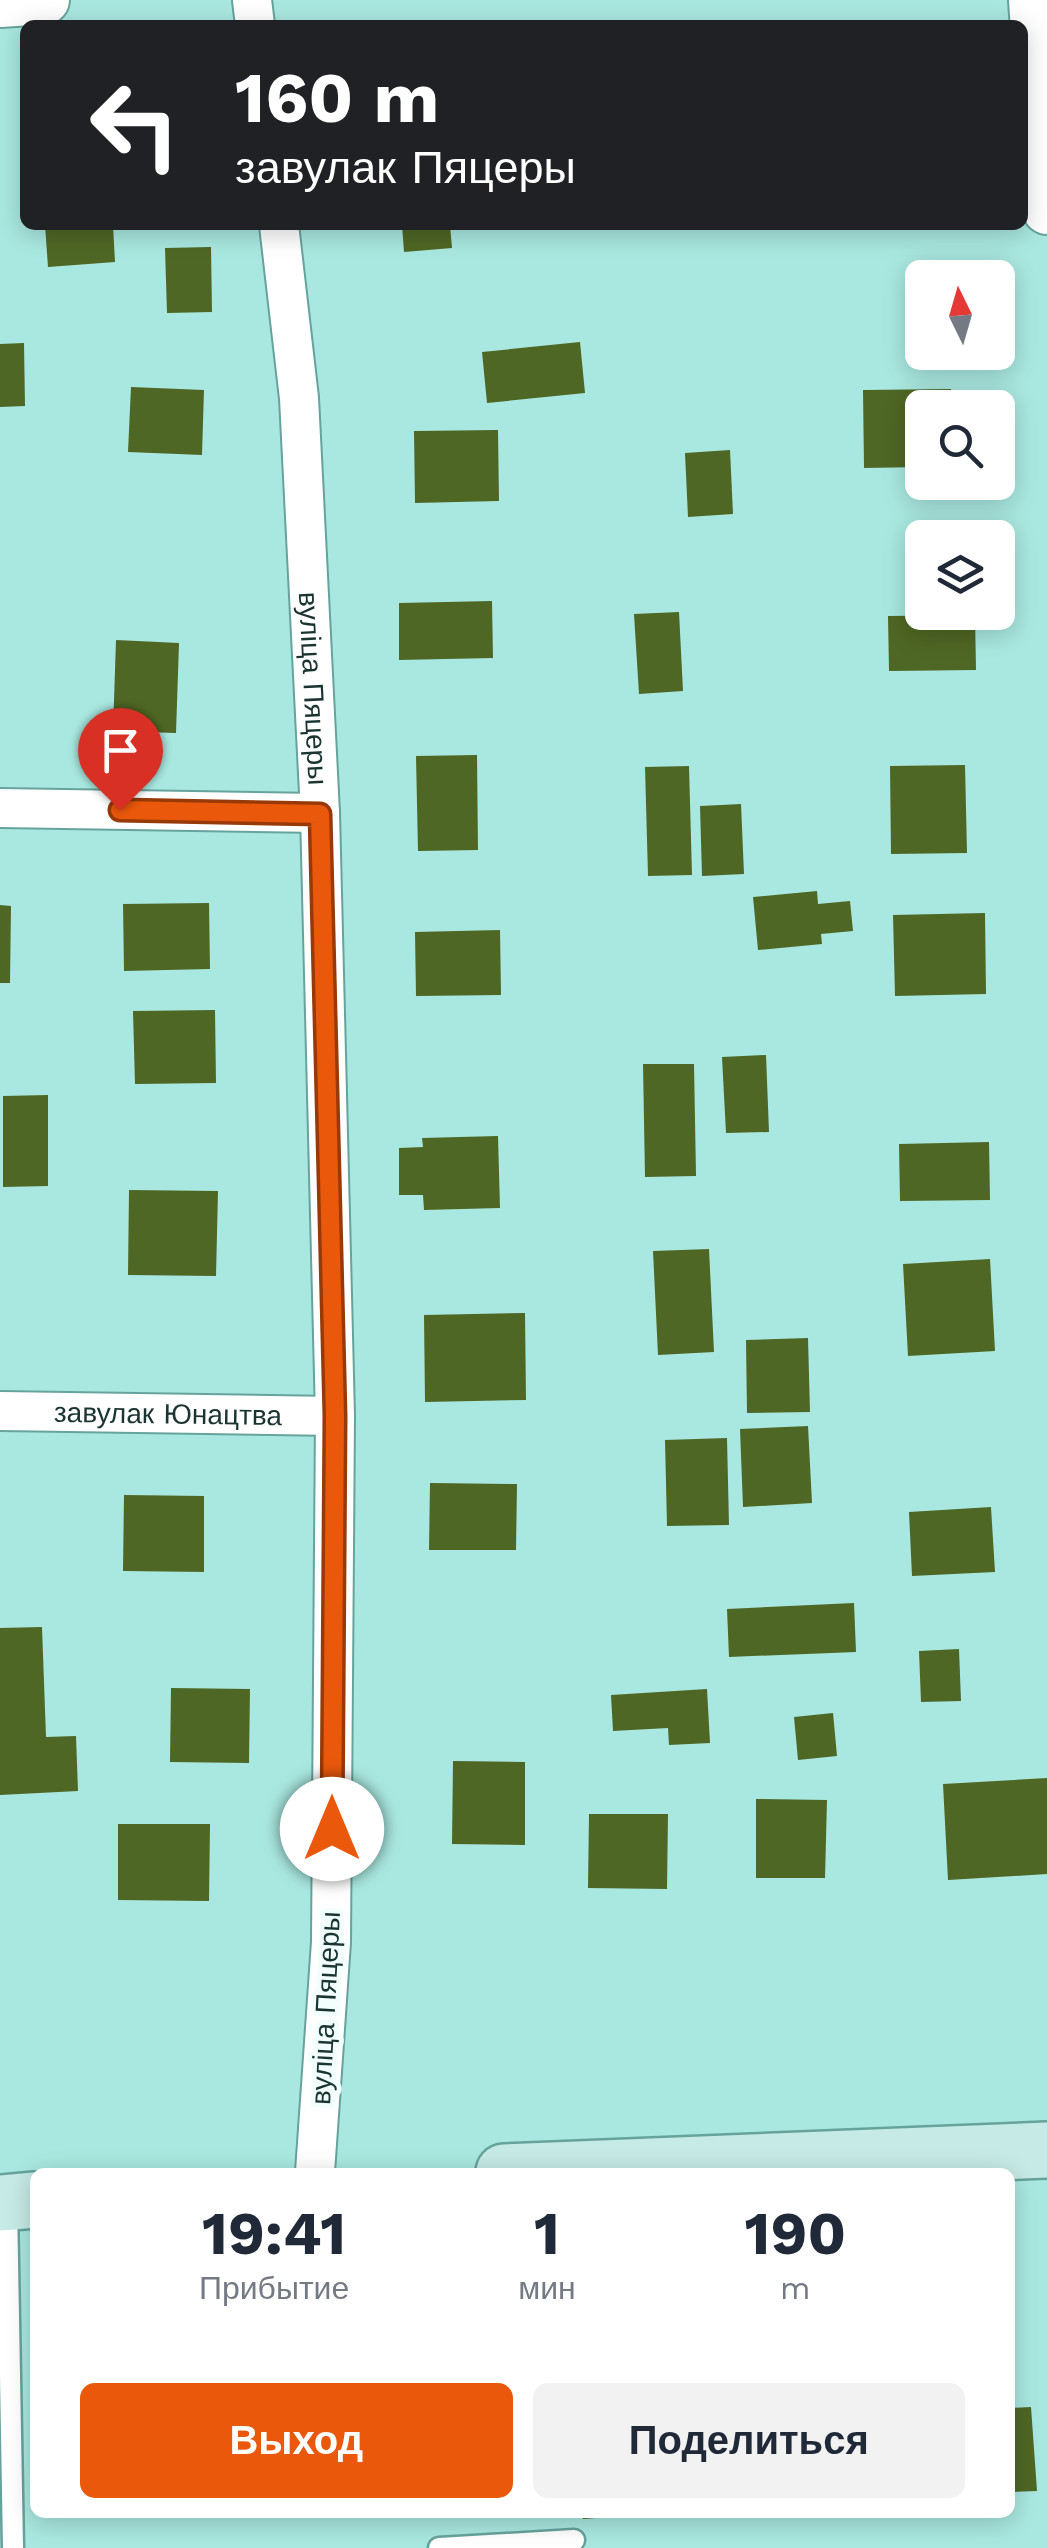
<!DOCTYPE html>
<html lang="ru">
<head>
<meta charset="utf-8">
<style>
  :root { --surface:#fff; --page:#f2f2f3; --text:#1f2937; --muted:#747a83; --accent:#ea580c }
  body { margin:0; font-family:"Work Sans",sans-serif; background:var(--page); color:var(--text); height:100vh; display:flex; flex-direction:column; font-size:38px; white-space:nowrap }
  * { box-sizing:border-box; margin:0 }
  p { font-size:32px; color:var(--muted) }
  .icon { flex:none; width:55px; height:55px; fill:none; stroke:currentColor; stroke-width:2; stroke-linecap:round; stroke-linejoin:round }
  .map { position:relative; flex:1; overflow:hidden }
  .side { position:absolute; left:30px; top:2168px; width:985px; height:350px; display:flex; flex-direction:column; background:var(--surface); border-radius:15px; box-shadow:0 5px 25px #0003 }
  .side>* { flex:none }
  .banner { position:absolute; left:20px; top:20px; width:1008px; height:210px; border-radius:15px; box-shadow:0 5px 25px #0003; background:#202124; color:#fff; overflow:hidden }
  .needle { width:65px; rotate:355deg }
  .fabs { position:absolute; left:905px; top:260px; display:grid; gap:20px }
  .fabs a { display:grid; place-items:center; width:110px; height:110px; border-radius:15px; background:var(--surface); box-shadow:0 5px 25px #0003; font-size:50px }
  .pin { position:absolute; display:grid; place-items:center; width:85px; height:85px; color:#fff; margin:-102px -42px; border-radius:50% 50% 50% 0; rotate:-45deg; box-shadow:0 0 10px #0007 }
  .pin .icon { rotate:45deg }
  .me { position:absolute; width:110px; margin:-55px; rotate:0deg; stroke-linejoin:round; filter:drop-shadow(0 0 8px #0008) }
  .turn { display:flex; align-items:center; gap:35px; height:210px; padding:0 50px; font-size:45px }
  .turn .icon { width:130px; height:130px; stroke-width:2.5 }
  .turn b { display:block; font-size:70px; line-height:85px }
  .eta { display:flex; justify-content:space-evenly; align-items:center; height:170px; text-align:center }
  .eta b { font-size:60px; font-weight:700; line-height:70px }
  .action { display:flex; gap:20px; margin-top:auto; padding:20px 50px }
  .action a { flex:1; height:115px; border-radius:15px; background:var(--accent); color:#fff; font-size:40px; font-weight:700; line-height:115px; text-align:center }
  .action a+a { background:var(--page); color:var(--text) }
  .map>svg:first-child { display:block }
  .building { fill:#4f6724 }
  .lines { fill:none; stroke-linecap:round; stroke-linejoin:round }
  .service-casing { stroke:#66a39c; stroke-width:25 }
  .minor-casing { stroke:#66a39c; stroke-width:42 }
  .tertiary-casing { stroke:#66a39c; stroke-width:52 }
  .secondary-casing { stroke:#66a39c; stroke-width:60 }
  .service { stroke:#fff; stroke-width:20 }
  .minor { stroke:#fff; stroke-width:38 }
  .tertiary { stroke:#fff; stroke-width:48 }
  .secondary { stroke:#c6eae6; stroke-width:55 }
  .route-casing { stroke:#983908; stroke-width:25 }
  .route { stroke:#ea580c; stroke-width:18 }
  .labels { text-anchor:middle; stroke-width:10; stroke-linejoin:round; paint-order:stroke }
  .street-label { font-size:28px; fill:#1a3431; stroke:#f2fefc }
</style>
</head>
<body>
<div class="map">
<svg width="1047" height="2548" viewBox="0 0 1047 2548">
  <rect width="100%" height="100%" fill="#a9e8e0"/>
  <!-- building -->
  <path class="building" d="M45,225H113L115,262L48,267Z
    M402,225H450L452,248L404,252Z
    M211,247L212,312L167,313L165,248Z
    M580,342L585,393L487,403L482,352Z
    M24,343L25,406L0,407V344Z
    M131,387L204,390L202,455L128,452Z
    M951,389V408H922V467L864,468L863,390Z
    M498,430L499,501L415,503L414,431Z
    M730,450L733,514L688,517L685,453Z
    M492,601L493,658L399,660V603Z
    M679,612L683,691L639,694L634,614Z
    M975,615L976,670L889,671L888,616Z
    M116,640L179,643L176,733L113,731Z
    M477,755L478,850L418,851L416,756Z
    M965,765L967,853L891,854L890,766Z
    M689,766L692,875L648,876L645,767Z
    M741,804L744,874L702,876L700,806Z
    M817,891L818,904L850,901L853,931L821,934L822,944L758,950L753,897Z
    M209,903L210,969L124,971L123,904Z
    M0,905L11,906L10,983H0Z
    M985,913L986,994L895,996L893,915Z
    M500,930L501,995L416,996L415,932Z
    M215,1010L216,1083L135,1084L133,1011Z
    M766,1055L769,1132L726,1133L722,1057Z
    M643,1064H694L696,1176L645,1177Z
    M48,1095V1186L3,1187V1096Z
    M498,1136L500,1208L424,1210L423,1195H399V1148L423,1147L422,1138Z
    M989,1142L990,1200L900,1201L899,1144Z
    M129,1190L218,1191L216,1276L128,1275Z
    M709,1249L714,1352L658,1355L653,1251Z
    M990,1259L995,1351L908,1356L903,1264Z
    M525,1313L526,1400L425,1402L424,1315Z
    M808,1338L810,1412L747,1413L746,1340Z
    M808,1426L812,1503L743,1507L740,1429Z
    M727,1438L729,1525L667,1526L665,1440Z
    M430,1483L517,1484L516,1550H429Z
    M124,1495L204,1496V1572L123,1571Z
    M991,1507L995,1572L912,1576L909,1512Z
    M854,1603L856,1652L729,1657L727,1609Z
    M42,1627L46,1737L76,1736L78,1791L0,1795V1628Z
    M959,1649L961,1701L921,1702L919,1651Z
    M171,1688L250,1689L249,1763L170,1762Z
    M707,1689L710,1743L669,1745L668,1728L613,1731L611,1695Z
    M833,1713L837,1756L798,1760L794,1717Z
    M453,1761L525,1762V1845L452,1844Z
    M1047,1778V1874L948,1880L943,1784Z
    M756,1799L827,1800L825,1878H756Z
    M589,1814H668L667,1889L588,1888Z
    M118,1824H210L209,1901L118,1900Z
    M1031,2407L1037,2491L1010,2492V2408Z
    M582,2512H637V2515L583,2519Z"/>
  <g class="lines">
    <!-- service casing -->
    <g class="service-casing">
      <path id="service" d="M7,2204L13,2548
        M439,2548L574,2540"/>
    </g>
    <!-- minor casing -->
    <g class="minor-casing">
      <g id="minor">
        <path d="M252,0L255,25"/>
        <path id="s1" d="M279,225L299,398L320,813L335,1416L331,1942L315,2172"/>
        <path d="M0,808L320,813"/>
        <path id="s2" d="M0,1411L335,1416"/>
      </g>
    </g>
    <!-- tertiary casing -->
    <g class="tertiary-casing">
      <path id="tertiary" d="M1033,0L1047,210
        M0,3L45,0"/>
    </g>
    <!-- secondary casing -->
    <g class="secondary-casing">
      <path id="secondary" d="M504,2172L1047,2150
        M0,2203L35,2200"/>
    </g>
    <!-- service -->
    <use href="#service" class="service"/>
    <!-- minor -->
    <use href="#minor" class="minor"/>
    <!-- tertiary -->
    <use href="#tertiary" class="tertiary"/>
    <!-- secondary -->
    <use href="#secondary" class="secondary"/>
  </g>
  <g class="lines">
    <!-- route casing -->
    <g class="route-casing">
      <path id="route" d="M120,810L320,814L335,1416L332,1829"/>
    </g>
    <!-- route -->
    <use href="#route" class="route"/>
  </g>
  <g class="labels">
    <!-- street labels -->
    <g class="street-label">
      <text dy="10" stroke="none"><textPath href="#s1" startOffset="465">вуліца Пяцеры</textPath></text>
      <text dy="10" stroke="none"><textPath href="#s2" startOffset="168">завулак Юнацтва</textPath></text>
      <text transform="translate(325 2008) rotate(-87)" y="10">вуліца Пяцеры</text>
    </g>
  </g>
</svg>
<div class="fabs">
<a><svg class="needle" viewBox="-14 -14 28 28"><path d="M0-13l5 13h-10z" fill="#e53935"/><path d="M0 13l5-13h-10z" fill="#747a83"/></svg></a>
<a><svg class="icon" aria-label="search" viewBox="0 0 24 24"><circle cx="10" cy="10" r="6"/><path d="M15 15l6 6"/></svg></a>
<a><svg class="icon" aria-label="layers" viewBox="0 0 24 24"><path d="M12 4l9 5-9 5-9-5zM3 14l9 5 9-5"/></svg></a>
</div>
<div class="pin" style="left:120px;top:810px;background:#d93025"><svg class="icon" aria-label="arrive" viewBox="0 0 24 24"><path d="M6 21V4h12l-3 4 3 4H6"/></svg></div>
<svg class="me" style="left:332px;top:1829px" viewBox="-20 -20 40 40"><circle r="19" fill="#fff"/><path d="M0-13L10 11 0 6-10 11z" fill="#ea580c"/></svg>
<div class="banner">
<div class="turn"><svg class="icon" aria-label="left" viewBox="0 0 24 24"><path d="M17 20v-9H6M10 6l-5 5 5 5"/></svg><div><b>160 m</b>завулак Пяцеры</div></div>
</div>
<section class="side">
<div class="eta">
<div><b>19:41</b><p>Прибытие</p></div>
<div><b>1</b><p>мин</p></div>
<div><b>190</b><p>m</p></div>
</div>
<div class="action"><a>Выход</a><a>Поделиться</a></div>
</section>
</div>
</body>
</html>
